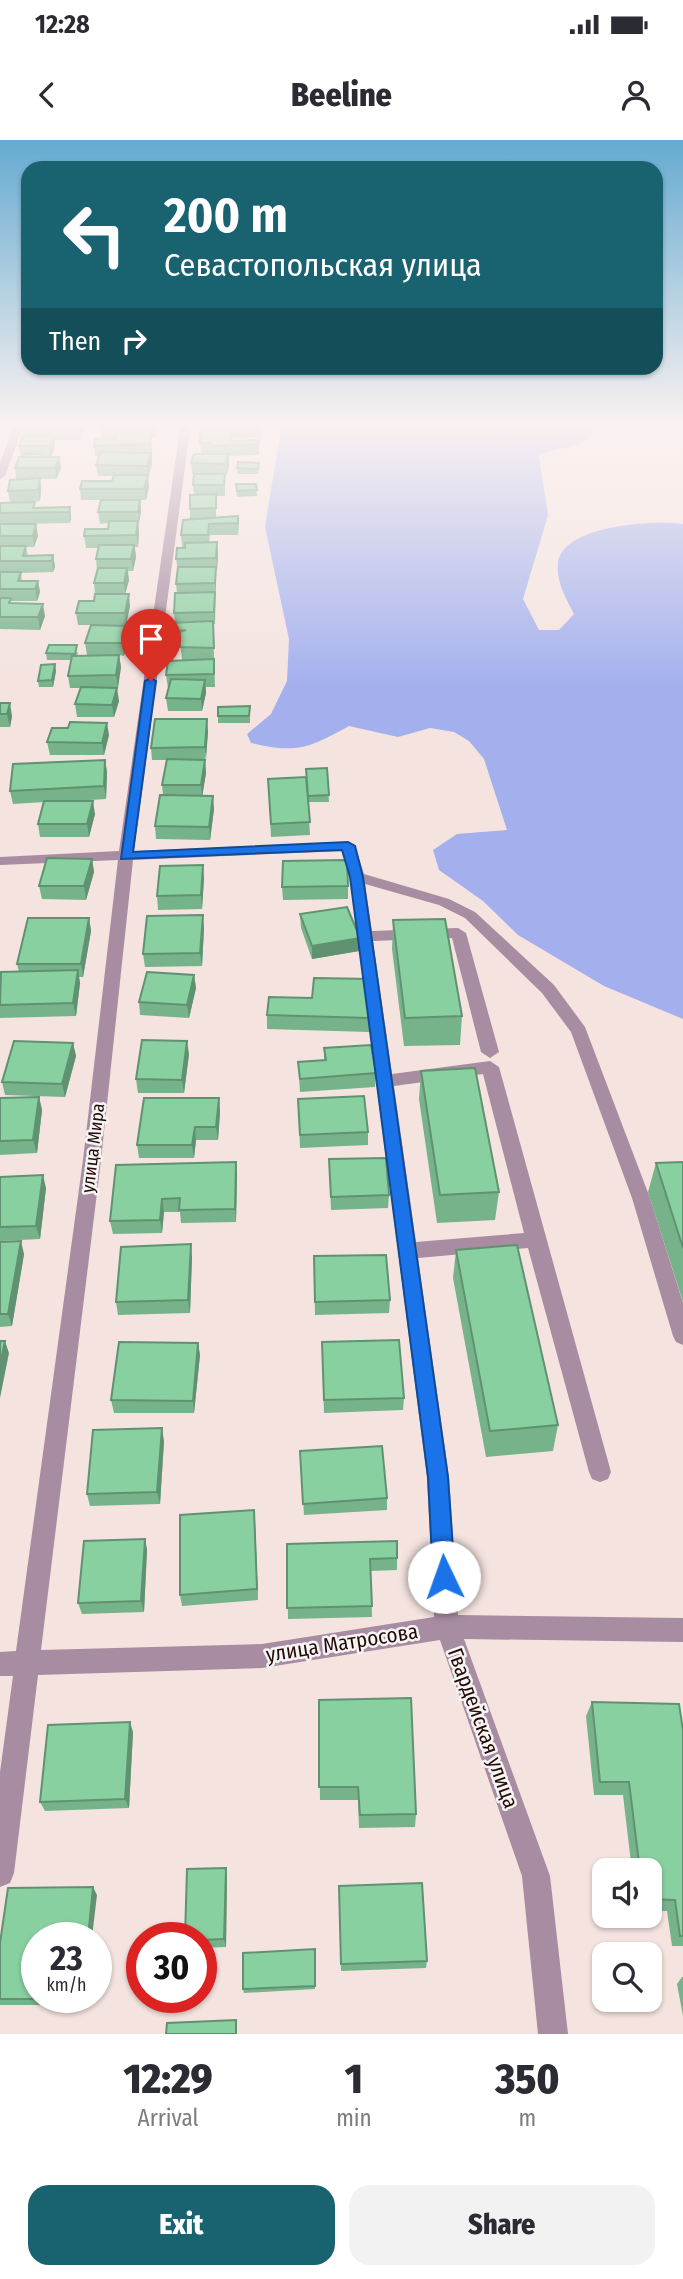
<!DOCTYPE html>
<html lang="en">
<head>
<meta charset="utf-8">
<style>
  :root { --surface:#fff; --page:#f2f2f3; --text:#2b2b33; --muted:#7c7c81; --accent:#196270 }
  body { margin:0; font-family:"Fira Sans Condensed",sans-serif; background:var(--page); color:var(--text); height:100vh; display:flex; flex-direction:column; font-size:26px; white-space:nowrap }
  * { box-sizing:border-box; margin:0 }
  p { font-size:23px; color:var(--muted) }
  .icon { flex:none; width:38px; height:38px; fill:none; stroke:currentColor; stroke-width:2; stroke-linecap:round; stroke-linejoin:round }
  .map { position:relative; height:1894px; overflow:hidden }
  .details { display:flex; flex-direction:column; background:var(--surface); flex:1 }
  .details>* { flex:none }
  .hud { position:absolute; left:21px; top:21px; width:642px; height:214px; border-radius:21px; box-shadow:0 2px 5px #0004; background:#196270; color:#fff; overflow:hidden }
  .buttons { position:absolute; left:592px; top:1718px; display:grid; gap:14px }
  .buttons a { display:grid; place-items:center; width:70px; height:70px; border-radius:14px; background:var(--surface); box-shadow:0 2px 5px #0004; font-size:35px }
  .speed { position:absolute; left:21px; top:1782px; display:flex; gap:14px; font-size:35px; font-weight:700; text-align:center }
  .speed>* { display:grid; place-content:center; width:91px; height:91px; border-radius:50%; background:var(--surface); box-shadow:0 2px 5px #0004; line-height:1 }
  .speed small { font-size:18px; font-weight:400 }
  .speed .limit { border:10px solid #d22; background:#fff; color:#111 }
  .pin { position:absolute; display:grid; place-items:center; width:60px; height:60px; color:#fff; margin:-72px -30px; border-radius:50% 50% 50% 0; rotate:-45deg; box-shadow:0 0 7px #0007 }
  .pin .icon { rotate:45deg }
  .me { position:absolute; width:77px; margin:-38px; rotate:357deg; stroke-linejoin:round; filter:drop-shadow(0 0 5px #0008) }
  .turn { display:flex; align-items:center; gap:24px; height:147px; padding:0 28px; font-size:32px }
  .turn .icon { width:91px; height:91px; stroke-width:2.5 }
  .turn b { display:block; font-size:49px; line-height:60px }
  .then { display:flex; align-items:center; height:66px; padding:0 28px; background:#0003; gap:14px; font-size:26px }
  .eta { display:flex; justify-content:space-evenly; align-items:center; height:119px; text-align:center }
  .eta b { font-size:42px; font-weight:800; line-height:49px }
  .cta { display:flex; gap:14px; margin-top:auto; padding:14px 28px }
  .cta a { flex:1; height:80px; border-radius:21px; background:var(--accent); color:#fff; font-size:28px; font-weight:800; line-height:80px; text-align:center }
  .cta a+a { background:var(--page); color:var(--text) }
  .status { display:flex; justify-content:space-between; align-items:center; height:49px; padding:0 35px; background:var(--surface); direction:ltr }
  .status svg { height:19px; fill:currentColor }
  header { display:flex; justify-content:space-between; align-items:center; height:91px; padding:0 28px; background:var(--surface); font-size:32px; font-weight:800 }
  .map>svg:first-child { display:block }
  .forest { fill:#a3b0ed }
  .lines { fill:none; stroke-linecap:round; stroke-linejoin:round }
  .minor { fill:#a88ca1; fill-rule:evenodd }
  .wall { fill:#76b38a }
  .shaded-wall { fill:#609271 }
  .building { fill:#89d0a1; stroke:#609271; stroke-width:2 }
  .route { fill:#1a73e8; stroke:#114b97; stroke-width:2 }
  .labels { text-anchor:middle; stroke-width:5; stroke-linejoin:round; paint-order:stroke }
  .street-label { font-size:18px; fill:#250904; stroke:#f5f5f5 }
  .near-street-label { font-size:21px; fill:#250904; stroke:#f5f5f5 }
</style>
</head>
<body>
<div class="status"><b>12:28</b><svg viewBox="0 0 49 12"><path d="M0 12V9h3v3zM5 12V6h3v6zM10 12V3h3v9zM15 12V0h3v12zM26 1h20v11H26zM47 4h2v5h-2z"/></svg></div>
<header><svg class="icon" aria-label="back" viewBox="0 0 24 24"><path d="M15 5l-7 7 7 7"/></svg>Beeline<svg class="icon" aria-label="person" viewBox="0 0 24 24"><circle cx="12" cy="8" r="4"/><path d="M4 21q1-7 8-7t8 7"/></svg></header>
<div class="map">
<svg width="683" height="1894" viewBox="0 0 683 1894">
  <rect width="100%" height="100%" fill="#f4e3df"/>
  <!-- forest -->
  <path class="forest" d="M282,282H566L591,286L596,291C585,309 556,306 539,316L548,375L523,459L539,490H559L574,474C566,458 556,442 558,423C563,385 653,380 683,384V879L604,846L518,795L483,761L439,730L433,710L457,694L507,690L484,619L469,601L454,592L430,588L398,597L349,586C309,608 297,614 251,603L247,594L271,574L287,541L289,499L265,387Z"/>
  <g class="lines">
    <!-- minor -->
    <path class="minor" d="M15,282H25L5,336L0,339V323Z
      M181,282H191L134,711L348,702L355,706L364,734L449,759L475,772L554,845L585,887L650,1058L683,1163V1205L676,1202L673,1196L632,1058L571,892L542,853L465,778L439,765L365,744L372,791L458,788L466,793L499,912L490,918L481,912L452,798L373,801L392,934L490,921L499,927L611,1332L608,1339L600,1342L592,1339L589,1332L528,1108L418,1118L449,1337L458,1475L683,1478V1502L464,1499L550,1736L568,1894H538L522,1736L440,1500L262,1528L38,1535L14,1733L10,1743L0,1747V1632L13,1536H0V1512L16,1511L83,1020L118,720L0,725V717L119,711ZM342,711L350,737L427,1337L434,1477L262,1504L41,1510L101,1020L133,720ZM483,934L524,1093L416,1102L394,946Z"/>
  </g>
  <!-- wall -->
  <path class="wall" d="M26,282H66V284H78V282H100L99,286H82L83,295L81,300H54L55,307L51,317H59L61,328L56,339H40L41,350L40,361L10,362L8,351L32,339H16L15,328L21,317L19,306L24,296L23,289Z
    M157,282V288L156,297H151L152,324L148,337L149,347L146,360H140L141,371L139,383H138L139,392L138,407H135L136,417L133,431H128L129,440L125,454L130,466L126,485L129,498L124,516L119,515L121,527L118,547L102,548L119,561L114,577H77L75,564L81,548H70L68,536L71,520H47L46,513L78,512L77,516L87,515L85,503L91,485H78L76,473L94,461L95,454L94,443L97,430L96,419L99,408H86L84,396L108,389V383L100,384L98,372L105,360H81L80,349L112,341L114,336H98L96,325L99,316H95L94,306L102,298L100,287Z
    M191,282L261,283V298H231V301L259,300V315L229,316V325L227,335H225V356H216V378L238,376L239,387L238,395H210L209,403L217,402L218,414L217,430H216L215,484H213L215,547H206V553L202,571H168L166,558L169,548H168L166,535L202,520H182L180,502L170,503L169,491L175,483L174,473L177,453L176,444L178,430L176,419L185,408V407H182L181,395L190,380V369L194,355L193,345L202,334H192L191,323L201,314L199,283H191Z
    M237,328L259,329L258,334H237Z
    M236,344H256L257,356L237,357Z
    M0,363L36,367H70L71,378L70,383L15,384L38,396L34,407H26L28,416L53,415L55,427L53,432L21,433L22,441H38L40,452L37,461H11L12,464L45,476L40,490L0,489Z
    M55,524L56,531L53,547H39L38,541Z
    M0,563L12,576L10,587H0Z
    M250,566V583H218V576Z
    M208,592L205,620L206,633L202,656L214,669L210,700L156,699L155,686L163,655L162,645L167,620H152L151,608Z
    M109,595L104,615H50L47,602Z
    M105,620L107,632L106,659L73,661L95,674L89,697H40L38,684L44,662L13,664L10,651Z
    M327,628L329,662H308L310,695L271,697L268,639L306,637Z
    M92,719L94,732L86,760L42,759L39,746Z
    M204,738L202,769L158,770L157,756Z
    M348,746V759L283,760L282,747Z
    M300,774L359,811L312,819L301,788Z
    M89,778L91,791L83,837H79L80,843L76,876L0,878V835L19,832L17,824Z
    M393,780L462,876L460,905L404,906L392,809Z
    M204,788L202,826L145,827L143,814Z
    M194,835L196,848L189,878L140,875L139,862Z
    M371,839L369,892L267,889V875L312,858Z
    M73,903L76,916L65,957L5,955L2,942Z
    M324,908L376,933L375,947L300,952L298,922L324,920Z
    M189,914L184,953H138L136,939Z
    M421,931L499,1052L495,1080L437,1083L419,959Z
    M39,957L42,970L37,1013L0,1015V958Z
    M219,958L220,972L218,1000H196L194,1018H139L137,1005Z
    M298,959L368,992V1005L300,1008Z
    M329,1020L389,1055L388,1068L331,1070Z
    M236,1022L237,1035L236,1082L181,1083L180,1072H164L162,1093L113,1094L110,1081Z
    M683,1022V1162L648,1052L656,1023Z
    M0,1037L46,1048L40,1099L0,1101Z
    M0,1102L24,1114L12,1186L0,1187Z
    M456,1110L558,1285L553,1311L486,1317L453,1138Z
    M314,1116L390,1160L389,1173L315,1175Z
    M192,1117L190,1173L118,1175L116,1162Z
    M322,1202L404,1258L403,1270L324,1273Z
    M198,1203L200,1215L194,1273H114L111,1260Z
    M164,1301L160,1364L90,1366L87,1354Z
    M300,1311L387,1358V1370L304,1375Z
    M255,1382L258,1460L182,1466L180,1455Z
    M145,1399L147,1410L144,1472L82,1474L78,1463Z
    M287,1404L397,1418V1430L371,1431L372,1477L288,1479Z
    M319,1560L416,1674L415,1687L359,1688L358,1660H320Z
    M592,1562L683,1590V1806H672L667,1771H649V1731H632L623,1655H594L586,1576Z
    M133,1592L129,1668L45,1671L40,1662Z
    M227,1736L226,1807L201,1808V1797Z
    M339,1746L427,1821L426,1828L341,1831Z
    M97,1755L37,1797V1857H45L44,1865H0V1803Z
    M315,1809V1849L244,1853L243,1849Z
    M682,1837H683V1876L677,1844Z"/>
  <!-- shaded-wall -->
  <path class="shaded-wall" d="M82,284L83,295L81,300L80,290Z
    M151,292L152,324L148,337L147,326L151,314L150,304Z
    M54,296L55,307L51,317L49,306Z
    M228,314L229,325L227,335L226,324Z
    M59,317L61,328L56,339L55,328Z
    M148,335L149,347L146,360L144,349Z
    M40,338L41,350L40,361L38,350Z
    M140,360L141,371L139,383L138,372Z
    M70,367L71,378L70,383L69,372Z
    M138,381L139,392L138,407L136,395Z
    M36,384L38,396L34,407L33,396Z
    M217,402L218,414L217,430L216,418Z
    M134,405L136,417L133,431L131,419Z
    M53,415L55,427L53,432L52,421Z
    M216,427V455L215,443Z
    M127,428L129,440L125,454L124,443Z
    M38,441L40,452L37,461L35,449Z
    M215,452V484L214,472Z
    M129,454L130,466L126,485L125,473Z
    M43,464L45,476L40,490L38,477Z
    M127,486L129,498L124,516L122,503Z
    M119,515L121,527L118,547L116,535Z
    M55,524L56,531L53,547L52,540Z
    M205,540L206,553L202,571L201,559Z
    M117,548L119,561L114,577L112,565Z
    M10,563L12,576L10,587L7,574Z
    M207,579L208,592L206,620L205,607Z
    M107,583L109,595L104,615L102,603Z
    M105,620L107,632L106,659L104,646Z
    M205,620L206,633L202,658L201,645Z
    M213,656L214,669L210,700L209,687Z
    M93,661L95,674L89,697L87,684Z
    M92,719L94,732L86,760L84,746Z
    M203,725L204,738L202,769L201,755Z
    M203,775L204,788L202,826L200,813Z
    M89,778L91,791L83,837L81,824Z
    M360,798L359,811L312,819V806Z
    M78,830L80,843L76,876L73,863Z
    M194,835L196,848L189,878L187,865Z
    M187,901L189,914L184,953L182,940Z
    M73,903L76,916L65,957L62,944Z
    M39,957L42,970L37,1013L33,1000Z
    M219,958L220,972L218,1000L216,987Z
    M195,987L196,1000L194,1018L192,1005Z
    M236,1022L237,1035L236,1082L235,1069Z
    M43,1035L46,1048L40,1099L36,1086Z
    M162,1059L164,1072L162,1093L160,1080Z
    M21,1101L24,1114L12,1186L8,1174Z
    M191,1104L192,1117L190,1173L188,1160Z
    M5,1201L9,1213L0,1258V1225Z
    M198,1203L200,1215L194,1273L193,1261Z
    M162,1288L164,1301L160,1364L157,1352Z
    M254,1370L255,1382L258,1460L257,1449Z
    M145,1399L147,1410L144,1472L141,1461Z
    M130,1582L133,1592L129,1668L125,1659Z
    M226,1728L227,1736L226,1807L224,1799Z
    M93,1747L97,1755L92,1797H88Z
    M39,1857H45L44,1865L39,1859Z"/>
  <!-- building -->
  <path class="building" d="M26,282H64L63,284H82L80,290L23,289Z
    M102,282H156L155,287H100Z
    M199,282L261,283V287H199Z
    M231,289V301L259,300V304L211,306V303H200V290Z
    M151,292L150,304L94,306L95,299L116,298L117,293Z
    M23,296H54L49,306H19Z
    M101,312L151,313L147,326L96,325Z
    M25,314H43L42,317H24Z
    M194,314H228L226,324L191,323Z
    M19,317H59L55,328H15Z
    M238,322L259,323L258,329L237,328Z
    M194,334H225L224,345H193Z
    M114,335H148L144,349H80L82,341H112Z
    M40,338L38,350L8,351L10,340Z
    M236,344H256L257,350L237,351Z
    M216,354V368L190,369V355Z
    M101,360H140L138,372H98Z
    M35,362L33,368L70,367L69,372L0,373V363Z
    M238,376V383L209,384L208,395H181L183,380Z
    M109,381H138L136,395L84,396L85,389H108Z
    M0,384H36L33,396H0Z
    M217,402L216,418L176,419L177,408H185V403Z
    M99,405H134L131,419H96Z
    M0,406H26L23,416L53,415L52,421H0Z
    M178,427H216L215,443L176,444Z
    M98,428H127L124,443H94Z
    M0,432H21L18,441H38L35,449H0Z
    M215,452L214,472L174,473L175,453Z
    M95,454H129L125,473H76L79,461H94Z
    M0,458H11L9,463L43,464L38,477H0Z
    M213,481L214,508L180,507V492L186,490L169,491V483Z
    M91,485L127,486L122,503H85Z
    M49,505H77L75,514L46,513Z
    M119,515L116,535L68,536L72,516Z
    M214,519V534L166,535L168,521Z
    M55,524L52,540L38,541L41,525Z
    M171,539L205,540L201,559L166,558Z
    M81,547L117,548L112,565L75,564Z
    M0,563H10L7,574H0Z
    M250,566L249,576H218V567Z
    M155,579H207L205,607L151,608Z
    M70,582L107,583L102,603L47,602L52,588H68Z
    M167,619L205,620L201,645H162Z
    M105,620L104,646L10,651L13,624Z
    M327,628L329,655L308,656L306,629Z
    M306,637L310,682L271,684L268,639Z
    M160,655L213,656L209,687L155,686Z
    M44,661H93L87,684H38Z
    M47,718L92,719L84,746H39Z
    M347,720L348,746L282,747L283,721Z
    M203,725L201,755L157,756L160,726Z
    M347,767L360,798L312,806L300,774Z
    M203,775L200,813L143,814L147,776Z
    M28,778H89L81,824H17Z
    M445,779L462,876L405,878L393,780Z
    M78,830L73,863L0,865L1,832Z
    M147,832L194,835L187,865L139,862Z
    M314,838L371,839L369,878L267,875L269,857L312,858Z
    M142,900L187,901L182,940L136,939Z
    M14,901L73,903L62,944L2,942Z
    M371,905L376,933L300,939L298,922L326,920L324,908Z
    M475,928L499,1052L440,1055L421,931Z
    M364,956L368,992L300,995L298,959Z
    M39,957L33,1000L0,1001V958Z
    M144,958H219L216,987H195L192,1005H137Z
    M386,1018L389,1055L331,1057L329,1019Z
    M236,1022L235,1069L179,1070L180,1058L162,1059L160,1080L110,1081L116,1025Z
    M683,1022V1108L656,1023Z
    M43,1035L36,1086L0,1087V1037Z
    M21,1101L8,1174H0V1102Z
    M191,1104L188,1160L116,1162L121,1107Z
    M517,1105L558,1285L490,1291L456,1110Z
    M386,1115L390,1160L315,1162L314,1116Z
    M399,1200L404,1258L324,1260L322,1202Z
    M0,1201H5L0,1225Z
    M119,1202L198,1203L193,1261L111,1260Z
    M162,1288L157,1352L87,1354L93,1290Z
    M382,1306L387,1358L303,1364L300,1311Z
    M254,1370L257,1449L180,1455V1375Z
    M145,1399L141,1461L78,1463L84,1401Z
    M397,1401V1418L370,1419L372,1466L287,1468V1404Z
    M411,1558L416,1674L360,1675L358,1647H319V1560Z
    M592,1562L679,1564L683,1590V1796H680L675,1760L649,1759V1731H640L629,1642H600Z
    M130,1582L125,1659L40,1662L48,1585Z
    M226,1728L224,1799L201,1800V1797H185L187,1729Z
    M422,1743L427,1821L341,1824L339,1746Z
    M93,1747L88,1797H37V1857H39V1859H0V1803L8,1748Z
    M315,1809V1846L243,1849V1813Z
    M236,1880V1894H166L167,1883Z"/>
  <!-- sky -->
  <linearGradient id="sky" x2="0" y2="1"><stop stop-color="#65aad1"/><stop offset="0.52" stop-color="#faf2f1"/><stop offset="1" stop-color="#faf2f1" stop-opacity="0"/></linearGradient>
  <rect width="683" height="547" fill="url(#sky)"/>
  <!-- route -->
  <path class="route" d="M151,538L156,541L133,712L348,702L355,706L363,737L448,1337L455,1437L452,1444L444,1447L436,1444L433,1437L428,1337L350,737L342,710L121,719L145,541Z"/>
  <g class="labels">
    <!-- street labels -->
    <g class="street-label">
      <text transform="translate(93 1008) rotate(-83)" y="6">улица Мира</text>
    </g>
    <!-- near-street labels -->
    <g class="near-street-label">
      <text transform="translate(342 1503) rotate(-9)" y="7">улица Матросова</text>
      <text transform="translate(483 1588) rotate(70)" y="7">Гвардейская улица</text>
    </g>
  </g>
</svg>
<div class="buttons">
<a><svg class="icon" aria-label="sound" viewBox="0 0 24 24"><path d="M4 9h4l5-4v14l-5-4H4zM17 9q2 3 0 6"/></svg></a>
<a><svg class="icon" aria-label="search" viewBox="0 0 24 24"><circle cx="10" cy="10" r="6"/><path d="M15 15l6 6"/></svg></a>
</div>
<div class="speed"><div>23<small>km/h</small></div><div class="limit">30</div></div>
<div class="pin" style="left:151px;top:541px;background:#d93025"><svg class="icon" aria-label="arrive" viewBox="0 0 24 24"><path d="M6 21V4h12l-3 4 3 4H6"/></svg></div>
<svg class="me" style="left:444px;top:1437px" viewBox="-20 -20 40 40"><circle r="19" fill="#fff"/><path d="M0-13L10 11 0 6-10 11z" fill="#1a73e8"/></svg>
<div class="hud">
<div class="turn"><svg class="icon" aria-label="left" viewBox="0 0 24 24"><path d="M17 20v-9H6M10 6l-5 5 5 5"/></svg><div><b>200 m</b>Севастопольская улица</div></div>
<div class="then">Then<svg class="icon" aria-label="right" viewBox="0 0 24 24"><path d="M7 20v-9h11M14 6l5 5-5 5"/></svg></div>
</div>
</div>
<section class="details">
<div class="eta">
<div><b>12:29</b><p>Arrival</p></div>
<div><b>1</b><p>min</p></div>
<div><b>350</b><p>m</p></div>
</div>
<div class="cta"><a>Exit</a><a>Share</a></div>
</section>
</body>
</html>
